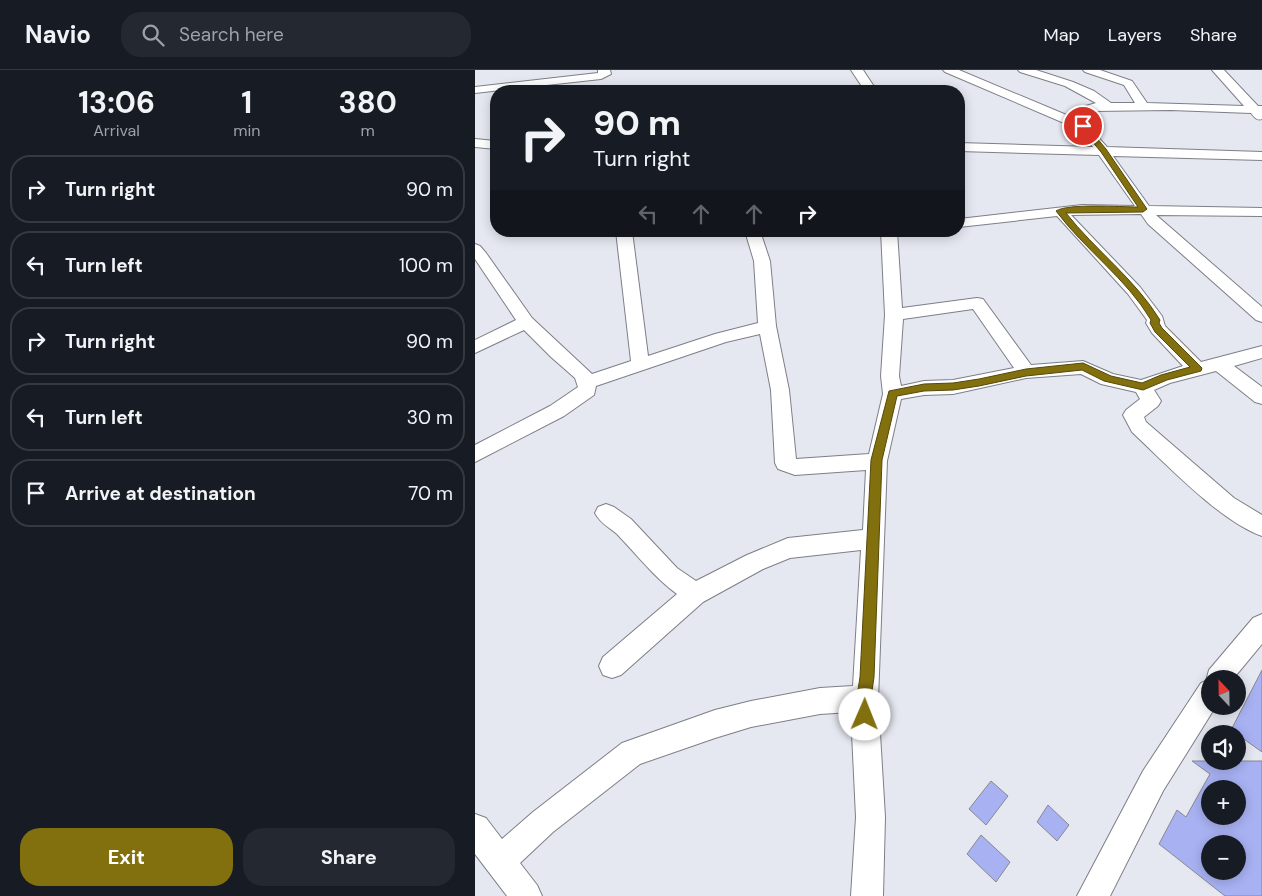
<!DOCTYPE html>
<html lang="en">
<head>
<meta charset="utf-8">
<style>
  :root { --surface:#171b24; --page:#242831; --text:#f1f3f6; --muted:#9ea1a6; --line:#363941; --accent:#82700f }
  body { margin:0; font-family:"DM Sans",sans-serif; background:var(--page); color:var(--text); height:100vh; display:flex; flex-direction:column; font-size:19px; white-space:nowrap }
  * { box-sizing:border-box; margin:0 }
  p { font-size:16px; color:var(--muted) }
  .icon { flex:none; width:28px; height:28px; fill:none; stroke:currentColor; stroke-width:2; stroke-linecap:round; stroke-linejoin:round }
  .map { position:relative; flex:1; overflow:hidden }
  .sheet { display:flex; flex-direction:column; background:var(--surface); width:475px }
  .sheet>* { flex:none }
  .banner { position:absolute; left:15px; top:15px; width:475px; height:152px; border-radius:20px; box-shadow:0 2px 12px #0003; background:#171b24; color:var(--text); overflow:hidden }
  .needle { width:32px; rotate:338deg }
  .tools { position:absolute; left:726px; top:600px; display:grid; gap:10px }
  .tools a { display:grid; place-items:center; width:45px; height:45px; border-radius:50%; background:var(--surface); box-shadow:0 2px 12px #0003; font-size:25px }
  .pin { position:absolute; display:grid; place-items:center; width:42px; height:42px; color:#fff; margin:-21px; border:2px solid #fff; border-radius:50%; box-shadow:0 1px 5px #0007 }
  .me { position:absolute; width:55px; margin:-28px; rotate:1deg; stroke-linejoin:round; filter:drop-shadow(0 0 4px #0008) }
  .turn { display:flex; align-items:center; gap:18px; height:105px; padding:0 20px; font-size:22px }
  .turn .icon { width:65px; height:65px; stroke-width:2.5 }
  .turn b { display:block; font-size:35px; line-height:42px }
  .lanes { display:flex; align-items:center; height:48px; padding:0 20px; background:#0003; justify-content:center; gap:25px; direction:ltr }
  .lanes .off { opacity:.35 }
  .eta { display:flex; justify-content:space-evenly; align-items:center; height:85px; text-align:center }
  .eta b { font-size:30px; font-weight:700; line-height:35px }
  .cta { display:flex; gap:10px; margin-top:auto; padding:10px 20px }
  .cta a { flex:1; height:58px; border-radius:20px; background:var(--accent); color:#fff; font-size:20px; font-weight:700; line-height:58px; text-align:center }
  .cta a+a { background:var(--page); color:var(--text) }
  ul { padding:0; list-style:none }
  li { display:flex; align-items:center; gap:15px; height:68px; margin:0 10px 8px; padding:0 10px; border:2px solid var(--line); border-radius:20px }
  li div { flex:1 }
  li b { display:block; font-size:19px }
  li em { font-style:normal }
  header { display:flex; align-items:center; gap:30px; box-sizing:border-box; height:70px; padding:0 25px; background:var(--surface); border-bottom:1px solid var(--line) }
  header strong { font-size:24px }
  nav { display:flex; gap:28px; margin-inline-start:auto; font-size:18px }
  .search { width:350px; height:45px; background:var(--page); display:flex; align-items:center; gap:12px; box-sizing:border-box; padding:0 18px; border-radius:20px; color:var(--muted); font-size:19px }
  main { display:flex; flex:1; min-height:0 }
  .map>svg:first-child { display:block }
  .building { fill:#a8b2f3; stroke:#868890; fill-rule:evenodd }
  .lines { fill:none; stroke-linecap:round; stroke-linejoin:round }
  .street-casing { stroke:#7d7f87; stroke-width:2 }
  .street { fill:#fff; fill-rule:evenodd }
  .route { fill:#82700f; stroke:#54490a }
</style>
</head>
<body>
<header>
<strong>Navio</strong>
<div class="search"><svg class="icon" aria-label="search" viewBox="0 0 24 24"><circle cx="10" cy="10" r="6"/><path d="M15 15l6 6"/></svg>Search here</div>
<nav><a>Map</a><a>Layers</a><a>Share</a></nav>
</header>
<main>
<section class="sheet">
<div class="eta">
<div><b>13:06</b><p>Arrival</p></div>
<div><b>1</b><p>min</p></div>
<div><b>380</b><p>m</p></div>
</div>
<ul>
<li><svg class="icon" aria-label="right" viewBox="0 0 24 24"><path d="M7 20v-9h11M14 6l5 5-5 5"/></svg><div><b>Turn right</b></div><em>90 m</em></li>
<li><svg class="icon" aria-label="left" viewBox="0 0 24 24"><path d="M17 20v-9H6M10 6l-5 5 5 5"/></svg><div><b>Turn left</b></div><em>100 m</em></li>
<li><svg class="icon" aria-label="right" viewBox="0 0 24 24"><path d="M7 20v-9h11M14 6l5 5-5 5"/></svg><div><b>Turn right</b></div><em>90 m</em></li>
<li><svg class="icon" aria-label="left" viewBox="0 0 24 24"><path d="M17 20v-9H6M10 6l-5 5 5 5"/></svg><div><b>Turn left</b></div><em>30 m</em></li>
<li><svg class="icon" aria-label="arrive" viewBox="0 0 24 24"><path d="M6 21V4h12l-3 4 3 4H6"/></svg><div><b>Arrive at destination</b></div><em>70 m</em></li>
</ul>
<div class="cta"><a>Exit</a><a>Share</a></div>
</section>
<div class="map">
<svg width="787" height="826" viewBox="0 0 787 826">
  <rect width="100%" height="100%" fill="#e6e8f1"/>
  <!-- building -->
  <path class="building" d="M787,600V682L756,660Z
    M717,691H787V826H750L684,774L702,740L711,747L735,704ZM735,719H762V746H735ZM735,774H762V801H735Z
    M516,711L533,726L511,755L494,739Z
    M573,735L594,755L582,771L562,752Z
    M506,765L535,792L521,812L492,784Z"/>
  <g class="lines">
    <!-- street casing -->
    <g class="street-casing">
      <path id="street" d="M123,0H135L136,4L126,9L0,23V17L123,3Z
        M376,0H388L402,21H390Z
        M468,0H484L601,49L604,38L621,33L590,16L545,2L543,0H561L598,12L619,21L636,33H660L649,15L610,2L608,0H625L657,11L672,33L769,36L737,0H749L783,36H787V49C782,51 779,47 776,43L696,40L619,41L614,43L613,56L632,77L787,82V90L638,86L674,136L787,138V146L681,145L787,237V252L781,250L673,154L666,144L596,145L665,217L687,246L690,256L726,292L787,276V288L759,296L787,317V334L780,332L741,301L695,313L679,320L686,331L683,336L669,347L671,352L759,428L787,445V466C746,452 690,393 657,362L648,345L651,340L665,329L661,322L626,314L606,304L551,308L478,324L449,325L426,329L412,391L403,630L410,747L408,826H376L381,747L376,642L345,644L276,657L240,668L165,694L78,762L45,793L62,815L67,826H32L0,784V744L11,748L27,769L58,742L147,673L240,640L276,631L345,618L378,616L386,480L315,488L288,499L228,532L146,605L137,608L128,605L124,596L128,587L202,524C179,507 162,485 142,464C134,457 125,453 120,443L123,437L131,434L139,437L156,449L202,498L221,511L272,485L313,468L388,460L391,400L320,405L303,399L300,393L296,320L285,264L251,272L121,316L119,325L89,346L0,392V375L75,336L103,317L100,308L76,287L49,260L0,283V270L41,250L0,189V174L5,176L11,183L57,248L117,304L156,291L141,161H157L173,286L240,264L283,253L279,191L270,161H285L295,191L301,256L314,320L321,389L394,384L408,324L406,306L410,245L406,161H422L427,238L502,228L508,229L556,295L608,291L638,304L666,310L708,296L677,263L671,253L672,250L653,224L582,146L484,157V149L607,135L660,136L624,85L484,81V73L618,77L603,59L470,2ZM498,239L539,298L478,310L449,311L426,316L424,306L428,249Z
        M0,69L21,71V79L0,77Z
        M787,544V574L758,609H735V636H741L688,721L635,826H602L668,701L726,613L731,611L734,600L778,548Z"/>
    </g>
    <!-- street -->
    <use href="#street" class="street"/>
  </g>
  <!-- route -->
  <path class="route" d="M605,54H610L631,79L672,139L668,142L591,143C620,180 660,209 685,250L684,253L687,258L727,298L726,301L692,310L668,320L629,311L607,300L551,306L504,316L478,320L449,321L422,326L407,390L399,607L396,628L397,645L395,650L390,652L385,650C379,636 383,621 385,607L396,390L414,321L449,314L478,313L504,309L551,299L608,293L636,306L667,313L686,305L715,297L680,262L675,253L676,250C651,208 610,180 581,141C593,133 646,137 663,137L626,82L605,57Z"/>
</svg>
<div class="tools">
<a><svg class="needle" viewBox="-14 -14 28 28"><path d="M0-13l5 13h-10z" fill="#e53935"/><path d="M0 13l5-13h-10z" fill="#9ea1a6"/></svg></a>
<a><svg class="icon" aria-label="sound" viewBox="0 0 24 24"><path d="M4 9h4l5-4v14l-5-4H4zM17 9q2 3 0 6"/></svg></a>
<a>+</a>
<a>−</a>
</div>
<div class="pin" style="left:608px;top:56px;background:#d93025"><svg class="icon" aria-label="arrive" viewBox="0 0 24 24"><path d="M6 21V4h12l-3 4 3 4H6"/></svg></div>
<svg class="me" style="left:390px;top:645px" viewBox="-20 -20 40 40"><circle r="19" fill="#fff"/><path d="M0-13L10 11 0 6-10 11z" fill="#82700f"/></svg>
<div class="banner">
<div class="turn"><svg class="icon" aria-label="right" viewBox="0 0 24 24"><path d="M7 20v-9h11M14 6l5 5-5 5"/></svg><div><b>90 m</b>Turn right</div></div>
<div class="lanes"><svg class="icon off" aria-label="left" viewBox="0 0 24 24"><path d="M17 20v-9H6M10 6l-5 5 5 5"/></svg><svg class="icon off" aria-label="ahead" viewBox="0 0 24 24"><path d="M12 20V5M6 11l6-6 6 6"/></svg><svg class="icon off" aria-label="ahead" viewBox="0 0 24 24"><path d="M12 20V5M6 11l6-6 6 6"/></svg><svg class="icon" aria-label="right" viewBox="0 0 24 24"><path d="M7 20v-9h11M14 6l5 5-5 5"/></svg></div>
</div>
</div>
</main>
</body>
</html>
